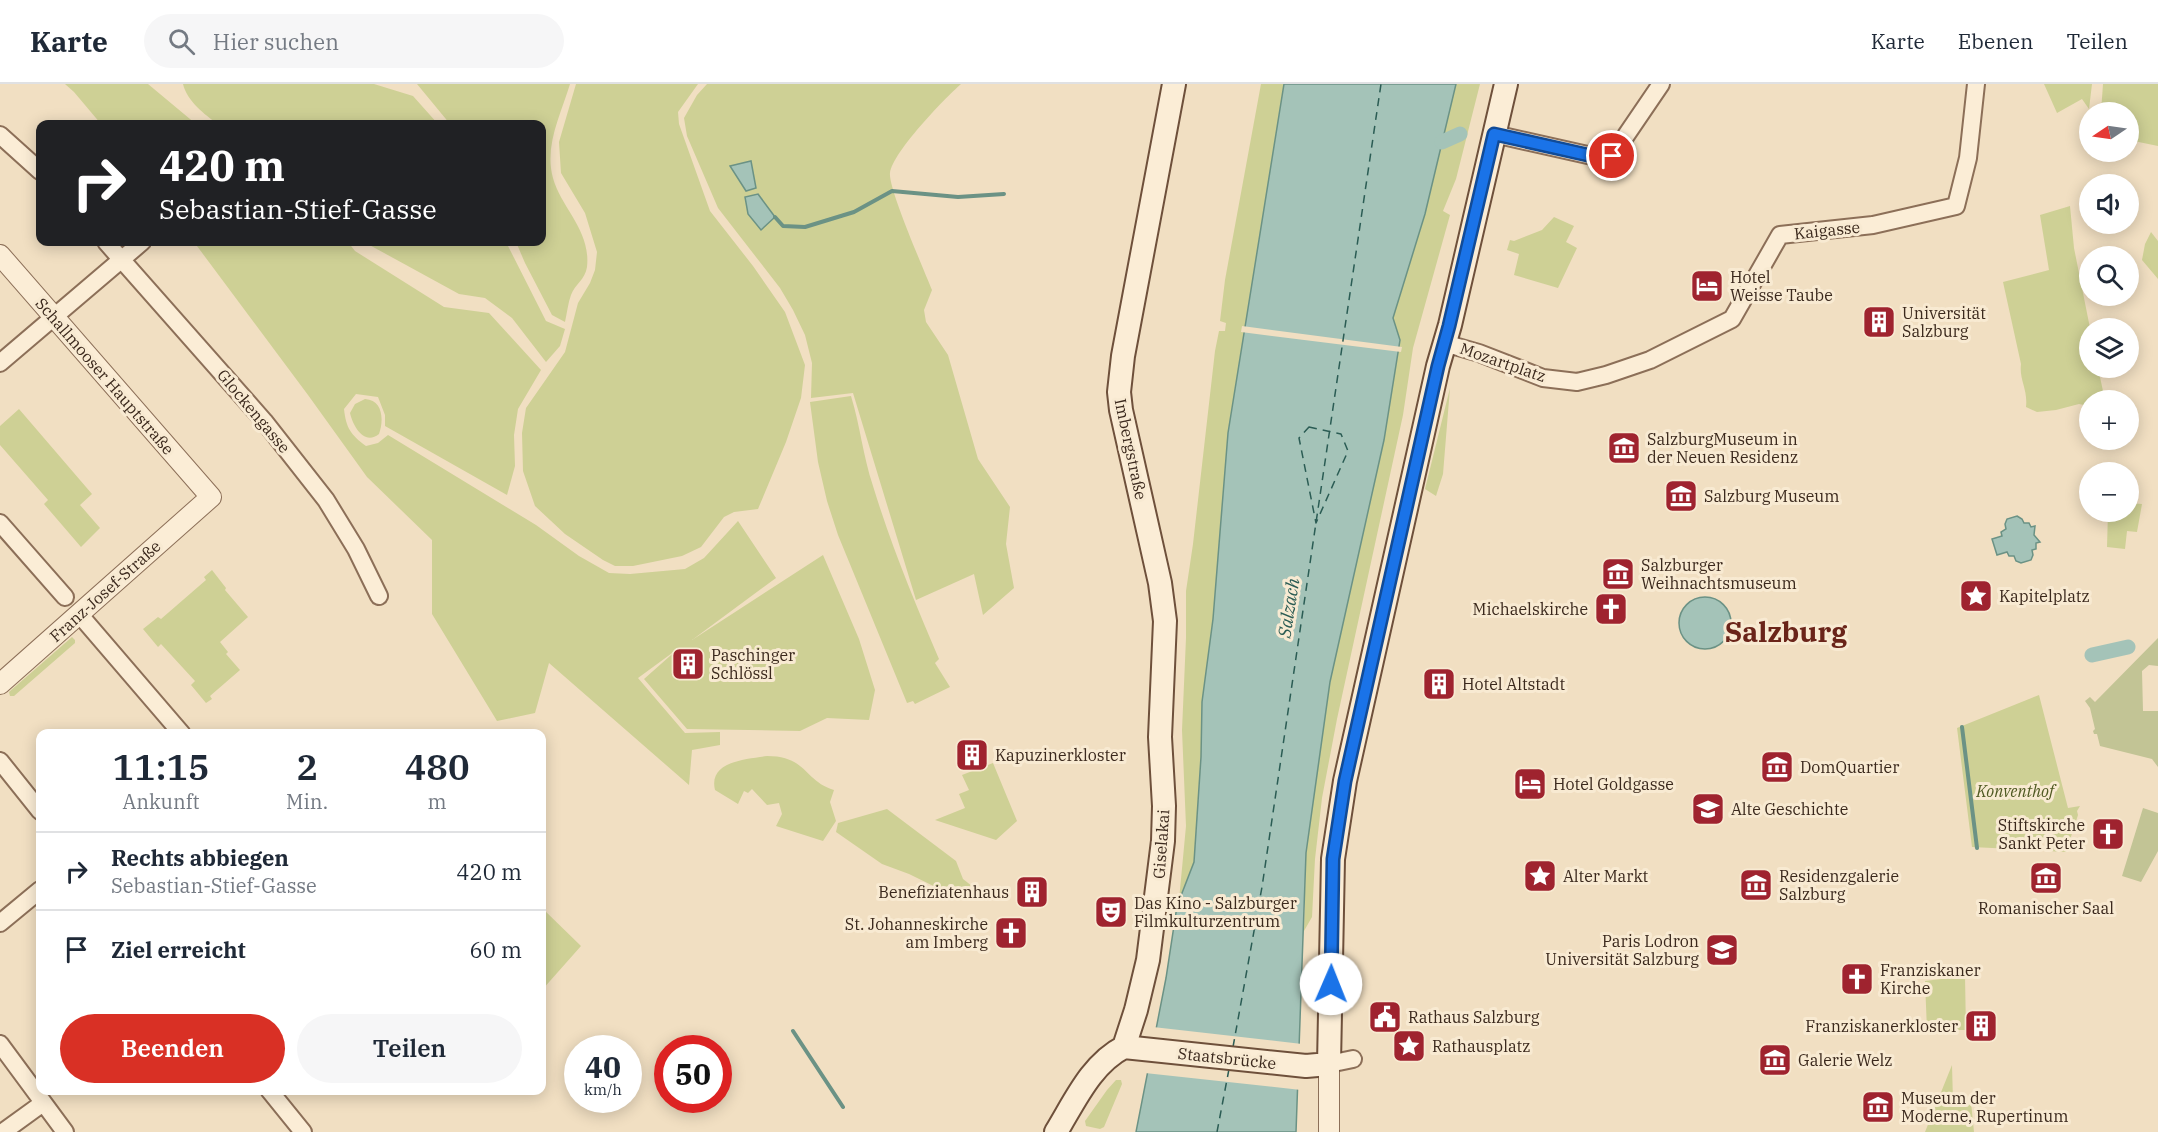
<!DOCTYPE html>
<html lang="de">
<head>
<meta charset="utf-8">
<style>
  :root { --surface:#fff; --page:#f6f6f7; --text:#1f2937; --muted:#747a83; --line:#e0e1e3; --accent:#d93025 }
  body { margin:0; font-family:"IBM Plex Serif",serif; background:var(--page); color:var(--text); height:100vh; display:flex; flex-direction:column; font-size:22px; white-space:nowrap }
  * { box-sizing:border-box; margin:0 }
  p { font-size:20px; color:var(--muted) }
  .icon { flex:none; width:33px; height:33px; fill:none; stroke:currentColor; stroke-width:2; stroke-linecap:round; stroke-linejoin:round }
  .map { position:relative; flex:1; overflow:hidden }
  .drawer { position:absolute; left:36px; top:645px; width:510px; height:366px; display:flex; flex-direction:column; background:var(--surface); border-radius:12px; box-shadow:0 3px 15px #0003 }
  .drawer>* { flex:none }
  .top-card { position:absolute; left:36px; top:36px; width:510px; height:126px; border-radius:12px; box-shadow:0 3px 15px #0003; background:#202124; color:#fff; overflow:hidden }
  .needle { width:39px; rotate:257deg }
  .controls { position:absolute; left:2079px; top:18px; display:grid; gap:12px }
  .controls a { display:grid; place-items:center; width:60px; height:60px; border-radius:50%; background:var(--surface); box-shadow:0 3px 15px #0003; font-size:30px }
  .speed { position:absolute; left:564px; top:951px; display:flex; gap:12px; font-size:30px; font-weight:700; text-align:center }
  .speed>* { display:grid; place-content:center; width:78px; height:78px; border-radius:50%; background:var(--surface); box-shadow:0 3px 15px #0003; line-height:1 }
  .speed small { font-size:15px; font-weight:400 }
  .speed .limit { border:9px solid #d22; background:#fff; color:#111 }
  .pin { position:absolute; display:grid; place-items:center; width:51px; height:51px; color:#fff; margin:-26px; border:3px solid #fff; border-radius:50%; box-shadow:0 2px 6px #0007 }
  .me { position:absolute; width:66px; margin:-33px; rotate:1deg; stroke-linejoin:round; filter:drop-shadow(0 0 4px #0008) }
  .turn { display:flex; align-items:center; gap:21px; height:126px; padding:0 24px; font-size:27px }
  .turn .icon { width:78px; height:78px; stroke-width:2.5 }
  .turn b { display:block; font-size:42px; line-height:51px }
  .eta { display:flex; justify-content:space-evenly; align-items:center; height:102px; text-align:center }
  .eta b { font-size:36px; font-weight:600; line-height:42px }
  .button { display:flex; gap:12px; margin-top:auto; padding:12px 24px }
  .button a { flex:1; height:69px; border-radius:36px; background:var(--accent); color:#fff; font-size:24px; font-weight:600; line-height:69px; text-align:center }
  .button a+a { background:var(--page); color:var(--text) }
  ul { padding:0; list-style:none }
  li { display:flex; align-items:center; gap:18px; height:78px; padding:0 24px; border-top:2px solid var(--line) }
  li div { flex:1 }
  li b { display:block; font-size:22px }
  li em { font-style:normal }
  header { display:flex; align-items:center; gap:36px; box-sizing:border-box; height:84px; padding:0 30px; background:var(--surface); border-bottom:2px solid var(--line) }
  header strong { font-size:28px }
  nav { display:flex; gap:33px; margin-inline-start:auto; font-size:21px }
  .search { width:420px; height:54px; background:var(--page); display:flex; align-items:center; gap:15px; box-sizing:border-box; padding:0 21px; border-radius:33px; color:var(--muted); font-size:22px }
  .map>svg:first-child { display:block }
  .green { fill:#ced095 }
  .cemetery { fill:#c2c495 }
  .water { fill:#a4c3b8; stroke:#6b9285; stroke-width:1.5 }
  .pier { fill:#f1dfc2 }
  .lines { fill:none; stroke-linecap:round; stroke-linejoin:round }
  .stream { stroke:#6b9285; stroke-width:4 }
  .canal { stroke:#a4c3b8; stroke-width:15 }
  .ferry { stroke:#2b5c54; stroke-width:1.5; stroke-dasharray:8 6; stroke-linecap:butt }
  .minor-casing { stroke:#8c6f58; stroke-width:20 }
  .tertiary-casing { stroke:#8c6f58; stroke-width:22 }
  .secondary-casing { stroke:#6e503b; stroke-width:26 }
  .minor { stroke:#fbedd6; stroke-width:16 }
  .tertiary { stroke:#fbedd6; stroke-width:20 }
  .secondary { stroke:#fbedd6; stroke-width:22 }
  .route-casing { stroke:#114b97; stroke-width:15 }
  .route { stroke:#1a73e8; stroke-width:10 }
  .labels { text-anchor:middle; stroke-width:6; stroke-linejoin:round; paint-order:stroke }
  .street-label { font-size:16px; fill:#3b291d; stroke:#f8ead2 }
  .poi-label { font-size:16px; fill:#3b291d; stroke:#f8ead2; text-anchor:start }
  .park-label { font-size:16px; font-style:italic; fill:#4f5922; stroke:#f8ead2 }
  .water-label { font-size:18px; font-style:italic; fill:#2b5c54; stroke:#f8ead2 }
  .town-label { font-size:28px; font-weight:bold; fill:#6a2419; stroke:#f8ead2 }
</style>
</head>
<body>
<header>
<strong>Karte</strong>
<div class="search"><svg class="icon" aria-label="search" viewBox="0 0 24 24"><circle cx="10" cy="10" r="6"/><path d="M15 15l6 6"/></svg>Hier suchen</div>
<nav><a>Karte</a><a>Ebenen</a><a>Teilen</a></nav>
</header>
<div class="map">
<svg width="2158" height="1048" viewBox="0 0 2158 1048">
  <rect width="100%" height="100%" fill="#f1dfc2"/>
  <!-- green -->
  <path class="green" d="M65,0H148L196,40H101L74,8Z
    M183,0H374L413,12L438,40H218C205,31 187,17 183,0Z
    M417,0H570C561,30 544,62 553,94C561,124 591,146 587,183C585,196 575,200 571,211C568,219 567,229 565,238L552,231L525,179L516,158H542V40H450Z
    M576,0H698L678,28L679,40L710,127L753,182L785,228L805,281L801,314L786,358L758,425L734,428L724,433L701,463L682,472L633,482H615L603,476L565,450L535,422L523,387L522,349L526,324L565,268L578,219L590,199L595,186L597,168L585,129L561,89L559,58Z
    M707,0H961C944,15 893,68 890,89C888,104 924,186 932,206L924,226L926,238L948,271L978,375L1010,423L1006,460L1014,504L983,531L974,490L916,516L853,309L811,314L812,279L805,251L793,226L780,204L718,124L687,52L684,34L697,11Z
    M1261,0H1284L1228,349L1213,535L1202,618L1201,673L1194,778L1179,816L1186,742L1182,646L1186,554V507L1193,460L1215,267L1219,247H1225L1226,239L1220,237L1225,196Z
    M1456,0H1480L1456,95L1443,127L1450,131L1413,264L1403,331L1337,635L1322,714L1315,775L1312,833L1304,847L1306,769L1330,598L1384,356L1400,256L1393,234L1425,130Z
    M2044,0H2092L2089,25L2082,15L2057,29Z
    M2103,0H2158V62L2129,56L2128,28H2101Z
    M2070,122L2074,164L2090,244V284H2098L2105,316H2090L2089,322L2079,320L2056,326L2037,328L2026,323C2028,305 2019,296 2021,280L2003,198L2049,186L2040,131Z
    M1554,133L1574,142L1566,158L1577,164L1558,204L1514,191L1519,170L1507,166L1510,156L1514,157L1542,146Z
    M2151,148L2158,157V195L2142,176L2145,160Z
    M194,158H348L355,167L444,223L489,229L541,286L518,325L514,351L515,382L507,411L385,342V331L378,313L356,310L344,325C346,344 351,351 366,362L378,359L388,351L536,441L579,472L609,489L630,490L685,485L704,474L738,437L776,494L692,556L823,471L859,555L875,606L869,636L827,634L800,647L687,645L644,595L679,564L638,594L685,649L720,648V661L692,666L689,701L549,579L535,629L497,637L432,530V456L367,393L308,311Z
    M364,158H506L546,237L565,245L560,262L546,278L512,234L485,214L459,210Z
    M1450,304L1443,390L1436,412L1425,405Z
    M851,312C860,341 863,372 873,402C891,461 915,519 939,575L935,579L950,603L915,620L913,617L907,619L838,451L827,417L818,378L810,318Z
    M365,315C383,316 384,336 379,350C364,362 353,342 350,329L355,320Z
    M19,325L92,410L80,421L100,444L81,463L44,420L48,416L0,361V342Z
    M2129,419L2142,420L2137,448L2127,447L2125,465L2107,463L2108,428H2128Z
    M212,486L226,504L225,506L248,533L220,558L228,568L226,570L240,586L210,612L212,615L206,619L191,601L195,597L161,560L158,563L143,545L158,533L161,535L206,496L204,493Z
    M72,553L75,556V559L14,612H10L9,608Z
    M2039,611L2068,724L2080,722L2077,727L2078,731L2066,768L2047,767V754H2034L2033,766L1972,763L1957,644Z
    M767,672C807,672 804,697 834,706L830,718L836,737L823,757L776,742L782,730L779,719L767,721L752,705L748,709L744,707L738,720L715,706C708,677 747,675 767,672Z
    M993,679L1017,737L996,756L935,736L965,724L959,710L969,706L962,691Z
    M887,725L956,777L963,795L977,806L960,815L909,790L882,780L836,748L838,739Z
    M542,824L581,862L542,906Z
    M1965,892L1966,946H1927L1925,897Z
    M1952,981L1953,1017L1971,1018L1974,1048H1925Z
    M1116,996H1121L1122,1000L1104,1043L1100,1045L1086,1042L1085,1037L1107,1006Z"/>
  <!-- cemetery -->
  <path class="cemetery" d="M2158,554V582L2149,581L2142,587L2143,627H2158V683L2152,675L2100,662L2097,650H2094L2093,647L2095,645L2090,624L2085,617L2090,613L2095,618Z
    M2143,724L2158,729V767L2141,798L2122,792Z"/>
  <!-- water -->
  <path class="water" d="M1284,0H1456L1425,130L1393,234L1400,256L1384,356L1330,598L1306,769L1296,1048H1136L1166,894L1177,822L1194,778L1201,673L1202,618L1213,535L1228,349Z
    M751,77L756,104L746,107L730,82Z
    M758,110L775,133L761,146L748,130L745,113Z
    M2017,432L2022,435L2024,439H2029L2031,443L2035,442L2034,451L2040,458L2036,459V465L2032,466L2033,471L2031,476L2021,479L2016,477L2014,472H2009L2007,468L1997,471L1992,455L2002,452L2001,448L2006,445L2005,440L2007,435Z
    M1679 539a26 26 0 1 1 52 0a26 26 0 1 1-52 0Z"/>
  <!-- pier -->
  <path class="pier" d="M1242,242L1402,263L1401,268L1241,248Z
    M1153,943L1302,960L1301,1006L1145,989Z"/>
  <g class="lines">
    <!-- stream -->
    <path class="stream" d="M775,133L783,142L805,143L854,128L892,107L958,113L1004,110
      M1962,643L1977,764
      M793,947L843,1023"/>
    <!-- canal -->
    <path class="canal" d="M1442,58L1460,50
      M2092,571L2128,563"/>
    <!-- ferry -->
    <path class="ferry" d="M1309,343L1341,350L1348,367L1316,439L1299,354Z
      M1233,963L1262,803L1381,0
      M1217,1048L1229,985"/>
    <!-- minor casing -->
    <g class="minor-casing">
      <path id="minor" d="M1494,50L1601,74L1612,72L1661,0
        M0,51L40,87
        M106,158L264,337L326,416L356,465L379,512
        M1444,259L1479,269L1543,294L1577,298L1606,291L1650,276L1732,235L1780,151L1873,141L1956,122L1968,74L1976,0
        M0,279L142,158
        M0,439L65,513
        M79,530L182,650
        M0,677L40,727
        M0,839L40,806
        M0,960L65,1048
        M1329,980L1353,975
        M269,1006L303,1048
        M3,1048L43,1019"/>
    </g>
    <!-- tertiary casing -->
    <g class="tertiary-casing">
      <path id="tertiary" d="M0,171L211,413L0,600
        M1329,1048V980"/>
    </g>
    <!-- secondary casing -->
    <g class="secondary-casing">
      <path id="secondary" d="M1124,963L1136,926L1148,876L1163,757L1164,722L1160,653L1165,537L1160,499L1121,326L1119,308L1123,272L1174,0
        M1056,1048C1075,1017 1091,980 1124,963L1306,982L1329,980L1333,775L1345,697L1438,282L1450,241L1506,0"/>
    </g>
    <!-- minor -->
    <use href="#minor" class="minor"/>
    <!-- tertiary -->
    <use href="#tertiary" class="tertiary"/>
    <!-- secondary -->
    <use href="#secondary" class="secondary"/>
  </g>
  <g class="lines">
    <!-- route casing -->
    <g class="route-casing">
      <path id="route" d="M1331,900L1333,775L1345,697L1438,282L1449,242L1494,50L1601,74L1612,72"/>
    </g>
    <!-- route -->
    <use href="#route" class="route"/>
  </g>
  <!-- icons -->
  <defs>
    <g id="hotel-square" transform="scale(1.725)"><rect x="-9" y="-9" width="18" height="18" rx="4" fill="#9f232f" stroke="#f8ead2"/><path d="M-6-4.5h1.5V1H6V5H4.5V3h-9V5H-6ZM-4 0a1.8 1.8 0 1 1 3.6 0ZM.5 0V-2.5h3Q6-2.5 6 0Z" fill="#fff"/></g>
    <g id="building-square" transform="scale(1.725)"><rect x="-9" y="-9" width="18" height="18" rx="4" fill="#9f232f" stroke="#f8ead2"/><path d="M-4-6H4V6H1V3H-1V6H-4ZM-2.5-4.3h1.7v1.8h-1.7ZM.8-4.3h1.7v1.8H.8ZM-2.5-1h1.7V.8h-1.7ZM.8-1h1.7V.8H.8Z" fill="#fff"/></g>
    <g id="museum-square" transform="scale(1.725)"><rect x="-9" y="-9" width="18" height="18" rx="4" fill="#9f232f" stroke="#f8ead2"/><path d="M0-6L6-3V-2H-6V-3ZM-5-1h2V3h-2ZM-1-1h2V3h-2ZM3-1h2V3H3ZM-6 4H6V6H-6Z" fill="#fff"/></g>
    <g id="sight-square" transform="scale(1.725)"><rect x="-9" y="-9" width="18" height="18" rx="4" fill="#9f232f" stroke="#f8ead2"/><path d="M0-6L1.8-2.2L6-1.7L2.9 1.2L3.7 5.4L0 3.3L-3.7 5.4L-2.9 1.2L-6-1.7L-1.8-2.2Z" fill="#fff"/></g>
    <g id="church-square" transform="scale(1.725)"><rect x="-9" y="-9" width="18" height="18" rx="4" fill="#9f232f" stroke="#f8ead2"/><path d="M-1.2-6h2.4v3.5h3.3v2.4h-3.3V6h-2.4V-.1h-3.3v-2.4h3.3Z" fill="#fff"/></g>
    <g id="university-square" transform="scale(1.725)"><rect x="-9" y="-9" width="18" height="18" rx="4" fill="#9f232f" stroke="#f8ead2"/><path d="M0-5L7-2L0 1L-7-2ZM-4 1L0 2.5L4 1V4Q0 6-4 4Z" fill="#fff"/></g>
    <g id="theatre-square" transform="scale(1.725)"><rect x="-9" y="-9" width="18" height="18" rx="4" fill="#9f232f" stroke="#f8ead2"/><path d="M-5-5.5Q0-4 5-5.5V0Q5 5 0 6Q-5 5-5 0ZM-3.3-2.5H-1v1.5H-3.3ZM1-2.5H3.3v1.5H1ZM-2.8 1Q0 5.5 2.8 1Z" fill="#fff"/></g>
    <g id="civic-square" transform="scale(1.725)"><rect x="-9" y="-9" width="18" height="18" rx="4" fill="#9f232f" stroke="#f8ead2"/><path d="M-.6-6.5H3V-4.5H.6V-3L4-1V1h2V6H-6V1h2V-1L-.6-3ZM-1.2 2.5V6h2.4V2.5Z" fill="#fff"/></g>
  </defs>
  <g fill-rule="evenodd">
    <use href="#hotel-square" x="1707" y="202"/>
    <use href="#building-square" x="1879" y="238"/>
    <use href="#museum-square" x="1624" y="364"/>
    <use href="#museum-square" x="1681" y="412"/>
    <use href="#museum-square" x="1618" y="490"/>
    <use href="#sight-square" x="1976" y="512"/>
    <use href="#church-square" x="1611" y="525"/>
    <use href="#building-square" x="688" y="580"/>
    <use href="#building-square" x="1439" y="600"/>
    <use href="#building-square" x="972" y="671"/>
    <use href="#museum-square" x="1777" y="683"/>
    <use href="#hotel-square" x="1530" y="700"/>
    <use href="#university-square" x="1708" y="725"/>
    <use href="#church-square" x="2108" y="750"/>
    <use href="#sight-square" x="1540" y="792"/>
    <use href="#museum-square" x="2046" y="794"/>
    <use href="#museum-square" x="1756" y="801"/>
    <use href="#building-square" x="1032" y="808"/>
    <use href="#theatre-square" x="1111" y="828"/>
    <use href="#church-square" x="1011" y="849"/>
    <use href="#university-square" x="1722" y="866"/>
    <use href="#church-square" x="1857" y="895"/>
    <use href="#civic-square" x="1385" y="933"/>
    <use href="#building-square" x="1981" y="942"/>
    <use href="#sight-square" x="1409" y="962"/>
    <use href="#museum-square" x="1775" y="976"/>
    <use href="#museum-square" x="1878" y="1023"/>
  </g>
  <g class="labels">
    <!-- street labels -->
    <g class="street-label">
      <text transform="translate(1827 146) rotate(-6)" y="6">Kaigasse</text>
      <text transform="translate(1503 278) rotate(19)" y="6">Mozartplatz</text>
      <text transform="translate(105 292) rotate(49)" y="6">Schallmooser Hauptstraße</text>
      <text transform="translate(254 327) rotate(50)" y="6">Glockengasse</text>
      <text transform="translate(1131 365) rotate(78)" y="6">Imbergstraße</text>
      <text transform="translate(105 507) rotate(-42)" y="6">Franz-Josef-Straße</text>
      <text transform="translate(1161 760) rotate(-86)" y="6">Giselakai</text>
      <text transform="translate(1227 974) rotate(6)" y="6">Staatsbrücke</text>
    </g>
    <!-- poi labels -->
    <g class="poi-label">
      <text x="1730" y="199">Hotel<tspan x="1730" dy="18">Weisse Taube</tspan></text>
      <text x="1902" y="235">Universität<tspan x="1902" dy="18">Salzburg</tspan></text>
      <text x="1647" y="361">SalzburgMuseum in<tspan x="1647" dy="18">der Neuen Residenz</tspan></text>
      <text x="1704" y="418">Salzburg Museum</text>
      <text x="1641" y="487">Salzburger<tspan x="1641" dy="18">Weihnachtsmuseum</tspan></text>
      <text x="1999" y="518">Kapitelplatz</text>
      <text x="1588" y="531" text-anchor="end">Michaelskirche</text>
      <text x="711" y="577">Paschinger<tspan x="711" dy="18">Schlössl</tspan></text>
      <text x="1462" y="606">Hotel Altstadt</text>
      <text x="995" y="677">Kapuzinerkloster</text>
      <text x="1800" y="689">DomQuartier</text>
      <text x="1553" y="706">Hotel Goldgasse</text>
      <text x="1731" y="731">Alte Geschichte</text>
      <text x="2085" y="747" text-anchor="end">Stiftskirche<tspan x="2085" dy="18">Sankt Peter</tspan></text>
      <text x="1563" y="798">Alter Markt</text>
      <text x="1779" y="798">Residenzgalerie<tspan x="1779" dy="18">Salzburg</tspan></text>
      <text x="1009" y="814" text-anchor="end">Benefiziatenhaus</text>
      <text x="1134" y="825">Das Kino - Salzburger<tspan x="1134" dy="18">Filmkulturzentrum</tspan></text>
      <text x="2046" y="830" text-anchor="middle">Romanischer Saal</text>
      <text x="988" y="846" text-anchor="end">St. Johanneskirche<tspan x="988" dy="18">am Imberg</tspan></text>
      <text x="1699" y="863" text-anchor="end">Paris Lodron<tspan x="1699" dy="18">Universität Salzburg</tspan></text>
      <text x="1880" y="892">Franziskaner<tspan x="1880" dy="18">Kirche</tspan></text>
      <text x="1408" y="939">Rathaus Salzburg</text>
      <text x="1958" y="948" text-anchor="end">Franziskanerkloster</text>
      <text x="1432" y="968">Rathausplatz</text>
      <text x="1798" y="982">Galerie Welz</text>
      <text x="1901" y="1020">Museum der<tspan x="1901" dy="18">Moderne, Rupertinum</tspan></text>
    </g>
    <!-- park labels -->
    <g class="park-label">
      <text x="2015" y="713">Konventhof</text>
    </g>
    <!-- water labels -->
    <g class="water-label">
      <text transform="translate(1289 524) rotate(-81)" y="6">Salzach</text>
    </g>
    <!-- town labels -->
    <g class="town-label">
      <text x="1786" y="558">Salzburg</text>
    </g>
  </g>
</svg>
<div class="controls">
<a><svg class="needle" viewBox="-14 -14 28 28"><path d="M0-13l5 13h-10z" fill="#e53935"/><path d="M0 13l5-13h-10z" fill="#747a83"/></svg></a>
<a><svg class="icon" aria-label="sound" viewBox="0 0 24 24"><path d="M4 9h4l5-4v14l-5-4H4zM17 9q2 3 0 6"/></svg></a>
<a><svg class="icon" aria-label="search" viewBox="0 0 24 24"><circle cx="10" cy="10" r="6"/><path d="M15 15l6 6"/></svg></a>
<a><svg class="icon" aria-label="layers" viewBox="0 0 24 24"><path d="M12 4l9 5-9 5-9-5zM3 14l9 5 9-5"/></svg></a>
<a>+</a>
<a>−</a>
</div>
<div class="speed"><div>40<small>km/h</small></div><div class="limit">50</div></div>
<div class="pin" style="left:1612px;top:72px;background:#d93025"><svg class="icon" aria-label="arrive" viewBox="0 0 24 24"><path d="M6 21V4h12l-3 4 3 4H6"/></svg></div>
<svg class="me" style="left:1331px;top:900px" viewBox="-20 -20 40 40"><circle r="19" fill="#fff"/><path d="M0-13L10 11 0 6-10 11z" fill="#1a73e8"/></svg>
<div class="top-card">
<div class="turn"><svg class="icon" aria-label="right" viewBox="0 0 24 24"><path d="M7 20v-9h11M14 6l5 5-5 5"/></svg><div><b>420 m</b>Sebastian-Stief-Gasse</div></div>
</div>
<section class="drawer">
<div class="eta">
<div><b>11:15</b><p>Ankunft</p></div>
<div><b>2</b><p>Min.</p></div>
<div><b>480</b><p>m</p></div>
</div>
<ul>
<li><svg class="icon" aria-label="right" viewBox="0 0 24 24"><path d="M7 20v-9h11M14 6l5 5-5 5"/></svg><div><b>Rechts abbiegen</b><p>Sebastian-Stief-Gasse</p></div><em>420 m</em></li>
<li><svg class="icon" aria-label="arrive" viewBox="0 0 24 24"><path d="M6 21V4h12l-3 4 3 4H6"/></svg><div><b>Ziel erreicht</b></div><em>60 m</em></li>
</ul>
<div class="button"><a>Beenden</a><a>Teilen</a></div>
</section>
</div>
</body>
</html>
